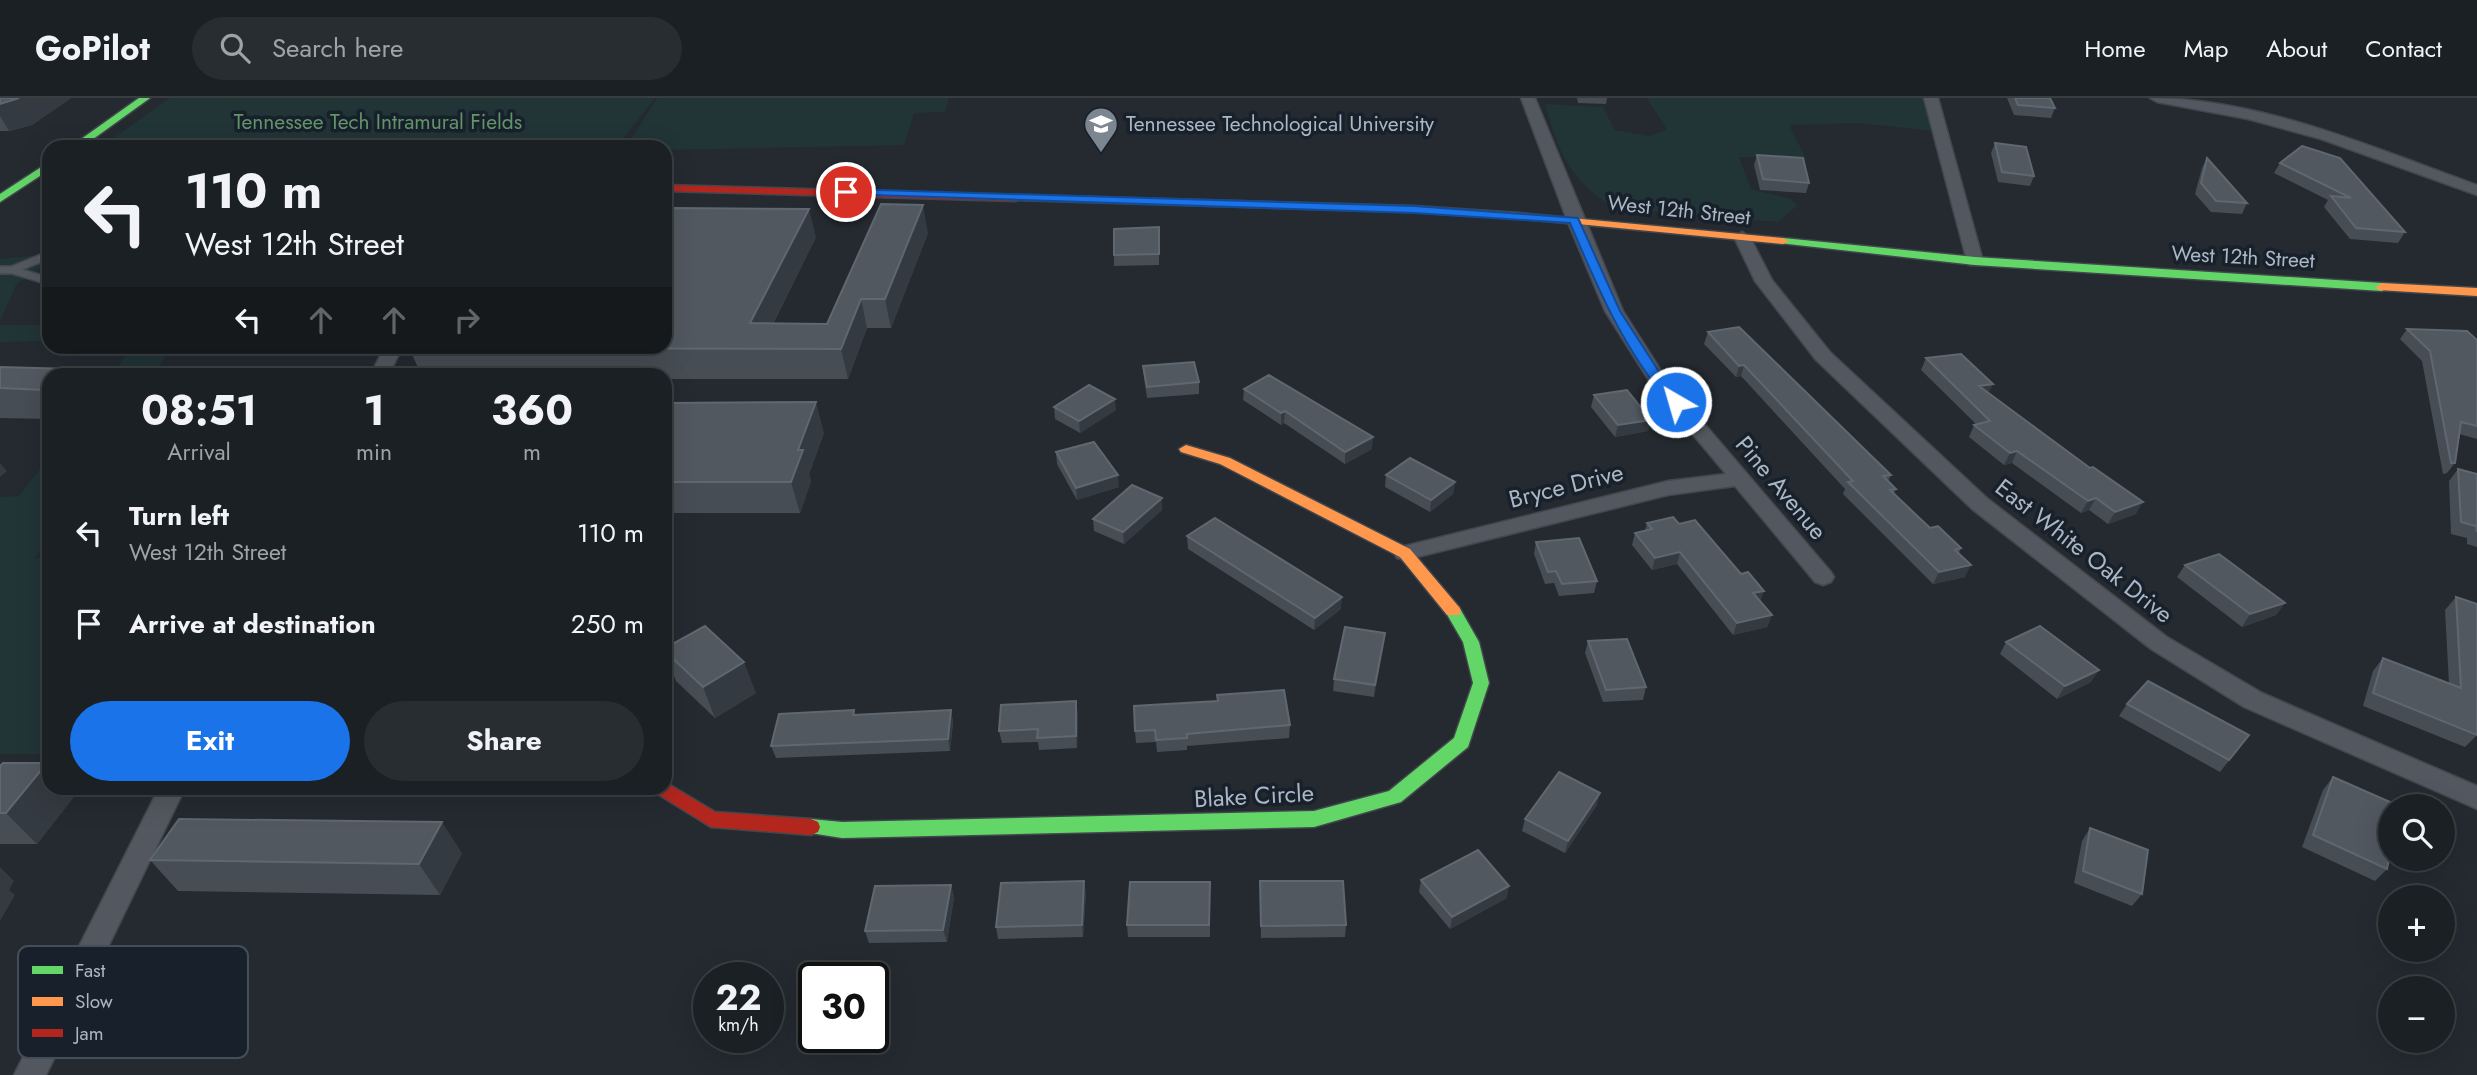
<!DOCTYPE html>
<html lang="en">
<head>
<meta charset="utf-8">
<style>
  :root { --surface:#1b2024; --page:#282d31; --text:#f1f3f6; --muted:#a0a3a6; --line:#393e41; --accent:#1a73e8 }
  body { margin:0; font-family:Jost,sans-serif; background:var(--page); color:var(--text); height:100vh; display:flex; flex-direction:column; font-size:26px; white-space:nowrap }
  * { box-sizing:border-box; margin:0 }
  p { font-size:23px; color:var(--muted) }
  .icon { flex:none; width:38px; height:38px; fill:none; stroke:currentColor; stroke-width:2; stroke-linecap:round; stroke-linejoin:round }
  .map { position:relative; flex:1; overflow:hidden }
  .panel { position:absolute; left:42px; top:270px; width:630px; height:427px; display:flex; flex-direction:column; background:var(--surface); border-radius:21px; box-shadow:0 7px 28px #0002,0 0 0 2px var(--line) }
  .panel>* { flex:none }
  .hud { position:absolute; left:42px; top:42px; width:630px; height:214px; border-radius:21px; box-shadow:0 7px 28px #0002,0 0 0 2px var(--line); background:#1b2024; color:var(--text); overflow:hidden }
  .buttons { position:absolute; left:2378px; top:696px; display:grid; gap:14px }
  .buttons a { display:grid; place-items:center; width:77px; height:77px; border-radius:50%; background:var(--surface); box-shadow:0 7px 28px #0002,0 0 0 2px var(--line); font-size:35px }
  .speed { position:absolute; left:693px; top:864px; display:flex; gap:14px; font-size:35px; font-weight:700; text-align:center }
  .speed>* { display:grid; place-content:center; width:91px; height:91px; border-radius:50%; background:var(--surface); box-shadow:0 7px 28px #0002,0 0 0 2px var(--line); line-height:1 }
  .speed small { font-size:18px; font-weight:400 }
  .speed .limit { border:4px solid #111; border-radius:10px; background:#fff; color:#111 }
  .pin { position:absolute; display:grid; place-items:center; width:60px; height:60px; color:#fff; margin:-30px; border:4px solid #fff; border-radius:50%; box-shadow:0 2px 7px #0007 }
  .me { position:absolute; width:77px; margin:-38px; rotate:322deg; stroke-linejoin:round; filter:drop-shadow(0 0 5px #0008) }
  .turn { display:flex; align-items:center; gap:24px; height:147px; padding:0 28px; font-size:32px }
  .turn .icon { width:91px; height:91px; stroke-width:2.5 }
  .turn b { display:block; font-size:49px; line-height:60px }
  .lanes { display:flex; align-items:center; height:66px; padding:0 28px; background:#0003; justify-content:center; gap:35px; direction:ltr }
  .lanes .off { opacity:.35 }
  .eta { display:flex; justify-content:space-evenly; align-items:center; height:119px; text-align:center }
  .eta b { font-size:42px; font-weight:700; line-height:49px }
  .cta { display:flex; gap:14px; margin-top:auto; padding:14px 28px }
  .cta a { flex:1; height:80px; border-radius:42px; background:var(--accent); color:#fff; font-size:28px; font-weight:700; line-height:80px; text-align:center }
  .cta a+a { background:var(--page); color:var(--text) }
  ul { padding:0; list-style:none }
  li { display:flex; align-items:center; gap:21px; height:91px; padding:0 28px }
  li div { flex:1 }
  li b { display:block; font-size:26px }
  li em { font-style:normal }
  header { display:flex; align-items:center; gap:42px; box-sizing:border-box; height:98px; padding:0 35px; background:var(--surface); border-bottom:2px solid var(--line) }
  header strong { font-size:33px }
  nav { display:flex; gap:38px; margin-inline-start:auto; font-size:24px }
  .search { width:490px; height:63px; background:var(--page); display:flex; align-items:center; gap:18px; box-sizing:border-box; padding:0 24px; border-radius:38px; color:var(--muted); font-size:26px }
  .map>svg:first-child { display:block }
  .green { fill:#213436 }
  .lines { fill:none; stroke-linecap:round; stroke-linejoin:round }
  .lane-casing { stroke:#41474d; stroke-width:10 }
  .street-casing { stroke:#41474d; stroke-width:3 }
  .fast-casing { stroke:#41474d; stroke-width:3 }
  .slow-casing { stroke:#41474d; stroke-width:3 }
  .jam-casing { stroke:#41474d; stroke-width:3 }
  .lane { stroke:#535860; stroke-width:7 }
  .street { fill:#535860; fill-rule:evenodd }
  .fast { fill:#63d668; fill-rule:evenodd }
  .slow { fill:#ff974d; fill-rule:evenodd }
  .jam { fill:#b3261e; fill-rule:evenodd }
  .wall { fill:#464d54 }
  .shaded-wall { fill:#343a41 }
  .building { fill:#515860; stroke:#5f6770; stroke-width:2 }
  .route { fill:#1a73e8; stroke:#114b97; stroke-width:2 }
  .labels { text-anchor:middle; stroke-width:7; stroke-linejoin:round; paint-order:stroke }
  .far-park-label { font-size:21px; fill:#63946a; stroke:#18212b }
  .far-poi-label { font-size:21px; fill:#abb7c4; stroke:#18212b; text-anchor:start }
  .far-street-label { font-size:21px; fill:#abb7c4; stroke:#18212b }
  .street-label { font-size:24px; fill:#abb7c4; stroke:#18212b }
  .key { fill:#18212b; stroke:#444e59; stroke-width:2 }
  .key-label { font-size:19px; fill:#abb7c4 }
</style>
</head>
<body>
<header>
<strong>GoPilot</strong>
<div class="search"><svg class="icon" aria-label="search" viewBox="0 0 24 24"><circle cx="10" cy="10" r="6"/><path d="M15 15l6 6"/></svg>Search here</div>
<nav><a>Home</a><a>Map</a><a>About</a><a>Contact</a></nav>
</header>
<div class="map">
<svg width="2477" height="977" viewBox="0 0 2477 977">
  <rect width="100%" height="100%" fill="#242a30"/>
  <!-- green -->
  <path class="green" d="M170,0H655L617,49H101Z
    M657,0H949L945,14L914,15L904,47L665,52V49H626Z
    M1647,0H1923L1933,33L1859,25L1789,27L1807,62L1739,59L1751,91L1791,101L1797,108L1778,124L1614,110C1569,80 1559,57 1545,6L1603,9L1615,32L1649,38L1667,32Z
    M49,156V164L16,187L0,223V161Z
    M0,227H49V243L0,244Z
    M133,249V248L172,249L153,276H112Z
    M49,359V442L34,460L49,461V656H0V399L19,398Z"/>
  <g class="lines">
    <!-- lane casing -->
    <g class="lane-casing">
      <path id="lane" d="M0,172H12L49,183
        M12,172L49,157"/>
    </g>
    <!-- street casing -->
    <g class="street-casing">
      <path id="street" d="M1521,0H1535L1623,213L1667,282L1831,474L1834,479L1831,484L1823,487L1815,484L1735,388L1668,397L1405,462L1397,460L1394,455L1397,450L1405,448L1668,383L1726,376L1653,289L1605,213L1567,122Z
        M1924,0H1938L1983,163L1981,167H1969L1967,163Z
        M2150,0C2260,0 2374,50 2477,87V97L2321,41L2248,21L2157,4Z
        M1742,134L1750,139L1772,182L1830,254L1988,401L2167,539L2262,595L2477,688V711L2244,609L2151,551L1972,411L1816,262L1755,183L1734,139Z
        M385,248H403L389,276H371Z
        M159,690H185L46,977H14Z"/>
    </g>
    <!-- fast casing -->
    <g class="fast-casing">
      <path id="fast" d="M139,0H150L82,49H70Z
        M49,64V72L0,104V96Z
        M1016,97L1414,108L1519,115L1525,118L1519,121L1414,114L1012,102V98Z
        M1783,140L1975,159L2382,185L2388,189L2382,193L1975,167L1779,145V141Z
        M1453,507L1459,509L1479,544L1489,585L1468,649L1401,704L1314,729L842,740L804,734L802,729L804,724L811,721L842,724L1314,713L1389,693L1454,640L1473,585L1463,544L1445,513Z"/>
    </g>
    <!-- slow casing -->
    <g class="slow-casing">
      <path id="slow" d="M1519,115L1783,140L1789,143L1783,146L1515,120V116Z
        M2382,185L2477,190V198L2378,192L2376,189Z
        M1186,347L1230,360L1410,451L1459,509L1461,513L1459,517H1447L1400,459L1220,366L1181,354L1179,351Z"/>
    </g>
    <!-- jam casing -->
    <g class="jam-casing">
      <path id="jam" d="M665,87L1016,97L1021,100L1016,103L665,93Z
        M665,684L715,714L811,721L818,724L820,729L818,734L811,737L711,729L656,695L653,690H665Z"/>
    </g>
    <!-- lane -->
    <use href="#lane" class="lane"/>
    <!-- street -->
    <use href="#street" class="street"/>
    <!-- fast -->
    <use href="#fast" class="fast"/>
    <!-- slow -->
    <use href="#slow" class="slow"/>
    <!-- jam -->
    <use href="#jam" class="jam"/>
  </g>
  <!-- wall -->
  <path class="wall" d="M0,0H71L32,27L9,33H0Z
    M1577,0H1607L1606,6L1578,5Z
    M2007,0H2050L2055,10L2051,20L2014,17Z
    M1995,45L2034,78L2030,88L1998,84L1991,55Z
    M2302,48L2405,134L2398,145L2350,141L2324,109L2328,102L2274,75L2280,65Z
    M1757,57L1809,85L1806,95L1760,92L1754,67Z
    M2207,60L2247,105L2242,116L2211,114L2195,96L2202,70Z
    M1159,129V167L1114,168V157Z
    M928,135L891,230H867L848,281H665V276H421L409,250L665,248L816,139L773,226H827Z
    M49,153V171L41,159Z
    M2407,231L2477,242V341L2459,336L2455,365L2447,375L2443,376L2422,263L2400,241Z
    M1708,234L1891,377L1888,383L1896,391L1894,396L1930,430L1961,450L1959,455L1965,479L1933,486L1843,396L1845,391L1741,278L1736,279L1704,246Z
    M307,248H347L341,258H313Z
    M1926,260L1989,295L2136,416L2108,426L2089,412L2081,415L2012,365L2004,367L1969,339L1974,327L1976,326L1921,272Z
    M1143,268L1199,284V296L1147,300L1144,280Z
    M0,269L70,271L73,276H49V321L0,320Z
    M1244,291L1372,351L1345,366L1284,325L1281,327L1243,302Z
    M1594,297L1651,322L1648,333L1615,339L1591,309Z
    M665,305L824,335L809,376L811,383L800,415H665Z
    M1054,309L1116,312L1080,335L1055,321Z
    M1056,354L1119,389L1077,402L1057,366Z
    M2458,371L2477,376V449L2467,446V440L2451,436L2449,383Z
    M1386,377L1455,384L1453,396L1430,414L1385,389Z
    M1162,400V412L1124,446L1094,433L1093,421Z
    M1647,425L1679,426L1741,476L1764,493L1760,503L1772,517L1767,529L1733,537L1677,466L1652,472L1632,447L1635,435L1645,433Z
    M1187,438L1341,511L1314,532L1188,451Z
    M1536,444L1597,483L1594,495L1559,498L1554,485L1545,486L1534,456Z
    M2185,467L2285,505L2276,517L2242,529L2177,479Z
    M2456,499L2477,637L2465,649L2363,608L2373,573L2383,560L2449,586L2445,512Z
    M1385,535L1374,599L1333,593L1334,581Z
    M1588,543L1646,589L1643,602L1603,604L1585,555Z
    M2006,544L2091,584L2057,601L2000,556Z
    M665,550L756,595L715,620L676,583L665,555Z
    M2127,606L2249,637L2220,674L2119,618Z
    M854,612L855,617L951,612L953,624L950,653L776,660L771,648Z
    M1078,615L1077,650L1039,652L1038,644L1002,645L999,633Z
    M1290,627L1289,640L1187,648V652L1157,654L1156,644L1136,645L1135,633Z
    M0,668L76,696L37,746H0Z
    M2333,679L2390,709V761H2410L2403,768L2389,762L2387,771L2375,783L2302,749L2323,692Z
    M293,690H444L442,693Z
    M1597,707L1565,755L1522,733L1525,721Z
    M2090,730L2142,796L2132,808L2074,785L2082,743Z
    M462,755L440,797L178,793L150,762Z
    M1421,782L1507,800L1450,831L1419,794Z
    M1260,783L1346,827L1345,839L1261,840Z
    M1210,784V839H1128L1127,827Z
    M951,787L954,799L947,844L869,845L865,833Z
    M1086,795L1083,839L998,841L996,829Z"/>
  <!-- shaded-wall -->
  <path class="shaded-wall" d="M19,0H71L32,27L9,33L0,18V6Z
    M923,107L928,135L891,230L885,201Z
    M809,111L816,139L760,251L750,225Z
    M861,201L867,230L848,281L841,251Z
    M336,248H347L341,258Z
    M1744,267L1741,278L1736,279L1739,268Z
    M70,271L73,276H63Z
    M1993,286L1987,298L1979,288Z
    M1115,301L1116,312L1080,335L1079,323Z
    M816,304L824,335L809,376L811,383L800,415L791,384L798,352Z
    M1285,313L1284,325L1281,327V315Z
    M1651,322L1648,333L1615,339L1618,327Z
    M1373,339L1372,351L1345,366V354Z
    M2017,353L2012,365L2004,367L2010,355Z
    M0,365L7,373L0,379Z
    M1118,377L1119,389L1077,402L1076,390Z
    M1455,384L1453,396L1430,414L1431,402Z
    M1162,400V412L1124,446L1123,434Z
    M2096,400L2089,412L2081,415L2088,403Z
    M2143,404L2136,416L2108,426L2115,414Z
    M1680,454L1677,466L1652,472L1655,460Z
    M1971,467L1965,479L1933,486L1939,474Z
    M1764,493L1759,505L1753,495Z
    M1342,499L1341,511L1314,532L1315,520Z
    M2285,505L2276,517L2242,529L2250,516Z
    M1772,517L1767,529L1733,537L1737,525Z
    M1385,535L1384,547L1374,599L1375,587Z
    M744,564L756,595L715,620L703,589Z
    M2099,572L2091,584L2057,601L2065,588Z
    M1076,603L1078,615L1077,650L1076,638Z
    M951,612L953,624L950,653L948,641Z
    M47,665L49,667V690H70L76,696L37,746L6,715Z
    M1600,695L1597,707L1565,755L1568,743Z
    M442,724L462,755L440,797L419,766Z
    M0,769L14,783L9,792L15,797L0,823Z
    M1084,783L1086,795L1083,839L1082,827Z
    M951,787L954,799L947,844L943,832Z
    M1509,788L1507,800L1450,831L1452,819Z"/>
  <!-- building -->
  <path class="building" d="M0,0H19L0,6Z
    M2015,0H2050L2055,10L2018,7Z
    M1995,45L2026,49L2034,78L2002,74Z
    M2302,48L2340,60L2405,134L2356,130L2331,98L2351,100L2280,65Z
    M1757,57L1803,60L1809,85L1763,81Z
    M2207,60L2247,105L2216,103L2201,85Z
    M881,106L923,107L885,201H861L841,251L409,250L410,248H665V123L674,110L809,111L750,225L827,226Z
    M1159,129V156L1114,157V131Z
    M49,153V159H41Z
    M1739,229L1891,377L1883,378L1896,391L1890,392L1930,430L1938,428L1961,450L1955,452L1971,467L1939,474L1848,384L1853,383L1744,267L1739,268L1708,234Z
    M2407,231L2467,233L2477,242V328L2461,324L2455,365H2451L2430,253Z
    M1961,256L1993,286L1979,288L2090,370L2093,369L2143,404L2115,414L2096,400L2088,403L2017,353L2010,355L1974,327L1990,323L1926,260Z
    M1194,264L1199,284L1147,289L1143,268Z
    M0,269L70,271L63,276H49V289L45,292L0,290Z
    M1269,277L1373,339L1345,354L1285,313L1281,315L1244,291Z
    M1089,287L1115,301L1079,323L1054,309Z
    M1627,292L1651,322L1618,327L1594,297Z
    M816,304L798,352H803L791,384H665V305Z
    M1094,344L1118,377L1076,390L1056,354Z
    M1410,360L1455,384L1431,402L1386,377Z
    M2458,371L2477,376V434L2476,428L2461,424Z
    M1132,387L1162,400L1123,434L1093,421Z
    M1673,419L1679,426L1695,422L1741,476L1748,474L1764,493L1753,495L1772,517L1737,525L1680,454L1655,460L1635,435L1652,431L1647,425Z
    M1215,420L1342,499L1315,520L1187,438Z
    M1579,440L1597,483L1562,486L1556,473L1548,474L1536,444Z
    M2219,456L2285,505L2250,516L2185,467Z
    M2456,499L2477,506V637L2373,595L2383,560L2461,590Z
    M705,528L744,564L703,589L665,553V550Z
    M2040,528L2099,572L2065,588L2006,544Z
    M1345,529L1385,535L1375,587L1334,581Z
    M1627,541L1646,589L1606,592L1588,543Z
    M2148,583L2249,637L2229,662L2127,606Z
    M1284,592L1290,627L1187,636V640L1156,642L1155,632L1135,633L1134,608L1218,603L1217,597Z
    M1076,603V638L1037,640L1038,631L999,633L1001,607Z
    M854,612L853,617L951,612L948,641L771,648L779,616Z
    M3,665H47L6,715H0V668Z
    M1559,674L1600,695L1568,743L1525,721Z
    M2333,679L2399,708L2390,709V757L2387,771L2313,737Z
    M179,721L442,724L419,766L150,762Z
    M2090,730L2148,752L2142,796L2083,773Z
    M1478,752L1509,788L1452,819L1421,782Z
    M1084,783L1082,827L996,829L1001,785Z
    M1260,783H1343L1346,827L1261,828Z
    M1130,784H1210L1209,827H1127Z
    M951,787L943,832L865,833L875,788Z"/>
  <!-- route -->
  <path class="route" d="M846,91L1414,108L1578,120L1620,213L1665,283L1683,304L1681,307H1671C1624,252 1598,191 1570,125L1414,115L842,96L841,94Z"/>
  <!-- icons -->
  <defs>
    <g id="university-pin" transform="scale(1.75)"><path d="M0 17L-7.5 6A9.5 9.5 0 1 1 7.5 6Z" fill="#7c8690" stroke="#18212b"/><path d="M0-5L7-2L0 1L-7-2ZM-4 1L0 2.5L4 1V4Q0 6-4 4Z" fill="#fff"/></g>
  </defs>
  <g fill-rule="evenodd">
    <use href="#university-pin" x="1101" y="26"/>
  </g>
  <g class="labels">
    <!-- far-park labels -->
    <g class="far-park-label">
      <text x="378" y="31">Tennessee Tech Intramural Fields</text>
    </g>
    <!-- far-poi labels -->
    <g class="far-poi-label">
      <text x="1126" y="33">Tennessee Technological University</text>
    </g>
    <!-- far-street labels -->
    <g class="far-street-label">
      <text transform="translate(1679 112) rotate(6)" y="7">West 12th Street</text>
      <text transform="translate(2243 159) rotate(3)" y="7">West 12th Street</text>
    </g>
    <!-- street labels -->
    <g class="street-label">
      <text transform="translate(1566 388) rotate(-14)" y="8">Bryce Drive</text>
      <text transform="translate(1781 390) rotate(50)" y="8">Pine Avenue</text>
      <text transform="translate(2084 453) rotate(38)" y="8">East White Oak Drive</text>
      <text transform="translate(1254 698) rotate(-3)" y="8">Blake Circle</text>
    </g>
  </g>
  <!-- legend -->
  <rect x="18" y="848" width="230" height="112" rx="10" class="key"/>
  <rect x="32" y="868" width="31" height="8" fill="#63d668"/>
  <rect x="32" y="899" width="31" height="9" fill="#ff974d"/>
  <rect x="32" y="931" width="31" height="8" fill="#b3261e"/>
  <g class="key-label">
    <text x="75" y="879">Fast</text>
    <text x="75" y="910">Slow</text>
    <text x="75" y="942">Jam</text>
  </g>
</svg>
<div class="buttons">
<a><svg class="icon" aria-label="search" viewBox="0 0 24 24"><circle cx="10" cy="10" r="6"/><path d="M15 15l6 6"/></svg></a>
<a>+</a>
<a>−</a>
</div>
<div class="speed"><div>22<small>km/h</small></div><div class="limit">30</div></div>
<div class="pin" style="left:846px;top:94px;background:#d93025"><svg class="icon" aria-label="arrive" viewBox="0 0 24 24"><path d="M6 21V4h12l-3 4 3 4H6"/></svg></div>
<svg class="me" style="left:1676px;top:304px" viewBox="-20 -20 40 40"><circle r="17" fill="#1a73e8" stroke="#fff" stroke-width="3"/><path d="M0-11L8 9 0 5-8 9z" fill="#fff"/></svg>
<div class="hud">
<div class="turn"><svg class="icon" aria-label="left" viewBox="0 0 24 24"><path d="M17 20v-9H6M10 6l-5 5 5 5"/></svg><div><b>110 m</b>West 12th Street</div></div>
<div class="lanes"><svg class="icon" aria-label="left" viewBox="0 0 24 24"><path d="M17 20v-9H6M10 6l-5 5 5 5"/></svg><svg class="icon off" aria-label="ahead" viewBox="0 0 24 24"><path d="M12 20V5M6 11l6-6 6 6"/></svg><svg class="icon off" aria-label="ahead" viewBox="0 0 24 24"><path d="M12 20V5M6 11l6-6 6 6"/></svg><svg class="icon off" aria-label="right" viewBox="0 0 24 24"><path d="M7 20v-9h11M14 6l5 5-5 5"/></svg></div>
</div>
<section class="panel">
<div class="eta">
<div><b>08:51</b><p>Arrival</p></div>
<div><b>1</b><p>min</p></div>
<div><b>360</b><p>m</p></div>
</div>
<ul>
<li><svg class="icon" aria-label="left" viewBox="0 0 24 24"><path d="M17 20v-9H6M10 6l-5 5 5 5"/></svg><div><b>Turn left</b><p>West 12th Street</p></div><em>110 m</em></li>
<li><svg class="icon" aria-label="arrive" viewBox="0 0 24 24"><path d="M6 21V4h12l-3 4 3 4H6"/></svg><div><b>Arrive at destination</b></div><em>250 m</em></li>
</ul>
<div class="cta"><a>Exit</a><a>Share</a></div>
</section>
</div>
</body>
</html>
